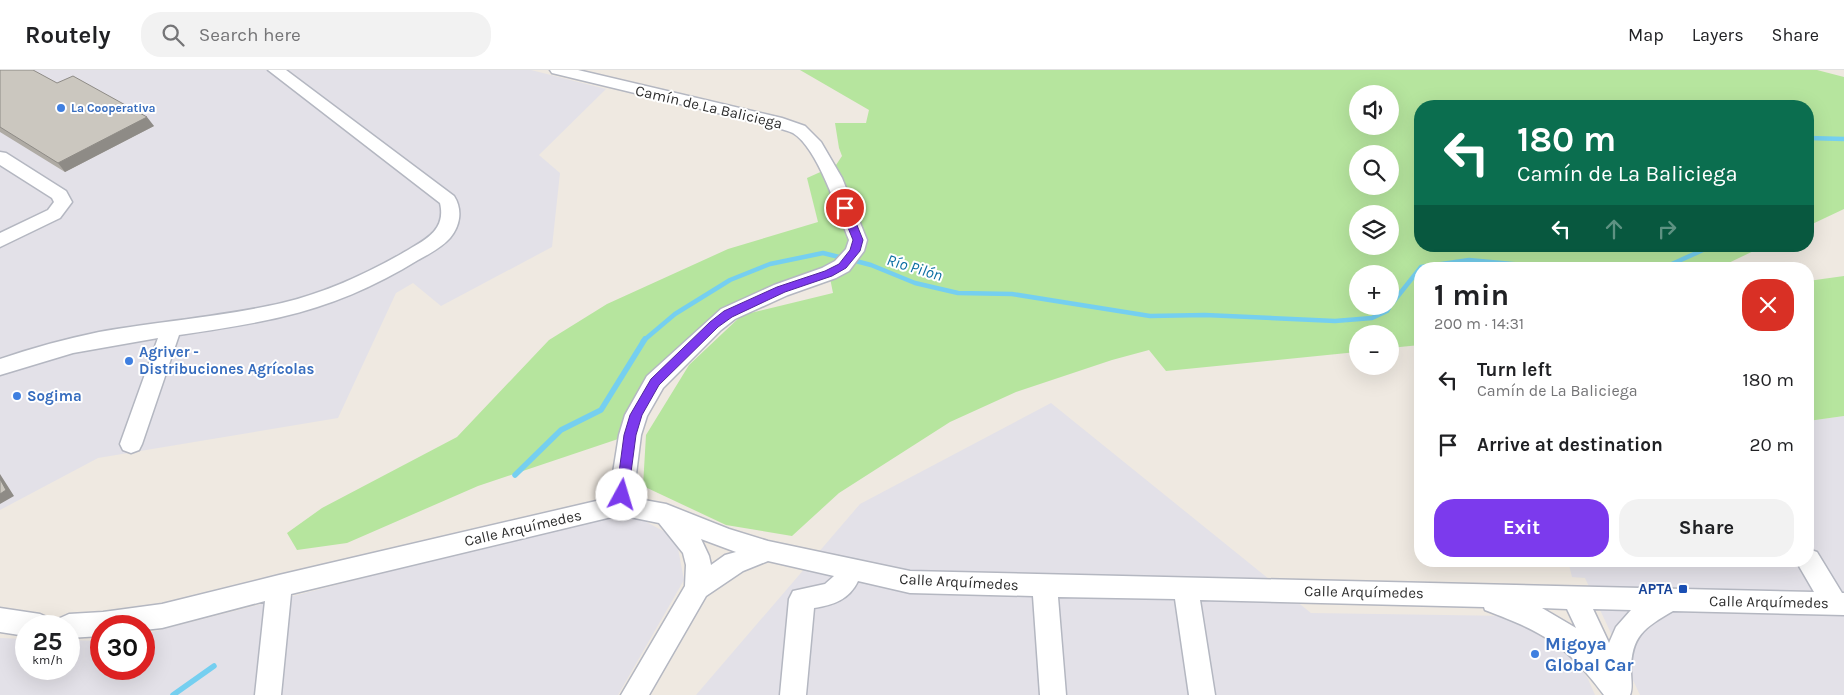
<!DOCTYPE html>
<html lang="en">
<head>
<meta charset="utf-8">
<style>
  :root { --surface:#fff; --page:#f2f2f2; --text:#202124; --muted:#757577; --line:#e0e0e0; --accent:#7c3aed }
  body { margin:0; font-family:Karla,sans-serif; background:var(--page); color:var(--text); height:100vh; display:flex; flex-direction:column; font-size:19px; white-space:nowrap }
  * { box-sizing:border-box; margin:0 }
  p { font-size:16px; color:var(--muted) }
  .icon { flex:none; width:28px; height:28px; fill:none; stroke:currentColor; stroke-width:2; stroke-linecap:round; stroke-linejoin:round }
  .map { position:relative; flex:1; overflow:hidden }
  .details { position:absolute; left:1414px; top:192px; width:400px; height:305px; display:flex; flex-direction:column; background:var(--surface); border-radius:20px; box-shadow:0 5px 20px #0002 }
  .details>* { flex:none }
  .banner { position:absolute; left:1414px; top:30px; width:400px; height:152px; border-radius:20px; box-shadow:0 5px 20px #0002; background:#0b6e4f; color:#fff; overflow:hidden }
  .buttons { position:absolute; left:1349px; top:15px; display:grid; gap:10px }
  .buttons a { display:grid; place-items:center; width:50px; height:50px; border-radius:50%; background:var(--surface); box-shadow:0 5px 20px #0002; font-size:25px }
  .speed { position:absolute; left:15px; top:545px; display:flex; gap:10px; font-size:25px; font-weight:700; text-align:center }
  .speed>* { display:grid; place-content:center; width:65px; height:65px; border-radius:50%; background:var(--surface); box-shadow:0 5px 20px #0002; line-height:1 }
  .speed small { font-size:12px; font-weight:400 }
  .speed .limit { border:8px solid #d22; background:#fff; color:#111 }
  .pin { position:absolute; display:grid; place-items:center; width:42px; height:42px; color:#fff; margin:-21px; border:2px solid #fff; border-radius:50%; box-shadow:0 1px 5px #0007 }
  .me { position:absolute; width:55px; margin:-28px; rotate:6deg; stroke-linejoin:round; filter:drop-shadow(0 0 4px #0008) }
  .turn { display:flex; align-items:center; gap:18px; height:105px; padding:0 20px; font-size:22px }
  .turn .icon { width:65px; height:65px; stroke-width:2.5 }
  .turn b { display:block; font-size:35px; line-height:42px }
  .lanes { display:flex; align-items:center; height:48px; padding:0 20px; background:#0003; justify-content:center; gap:25px; direction:ltr }
  .lanes .off { opacity:.35 }
  .round { display:grid; place-items:center; flex:none; width:52px; height:52px; border-radius:20px; background:var(--page) }
  .summary { display:flex; align-items:center; justify-content:space-between; height:85px; padding:0 20px }
  h1 { font-size:30px; font-weight:700; line-height:38px }
  .button { display:flex; gap:10px; margin-top:auto; padding:10px 20px }
  .button a { flex:1; height:58px; border-radius:20px; background:var(--accent); color:#fff; font-size:20px; font-weight:700; line-height:58px; text-align:center }
  .button a+a { background:var(--page); color:var(--text) }
  ul { padding:0; list-style:none }
  li { display:flex; align-items:center; gap:15px; height:65px; padding:0 20px }
  li div { flex:1 }
  li b { display:block; font-size:19px }
  li em { font-style:normal }
  header { display:flex; align-items:center; gap:30px; box-sizing:border-box; height:70px; padding:0 25px; background:var(--surface); border-bottom:1px solid var(--line) }
  header strong { font-size:24px }
  nav { display:flex; gap:28px; margin-inline-start:auto; font-size:18px }
  .search { width:350px; height:45px; background:var(--page); display:flex; align-items:center; gap:12px; box-sizing:border-box; padding:0 18px; border-radius:20px; color:var(--muted); font-size:19px }
  .map>svg:first-child { display:block }
  .industrial { fill:#e3e1e8 }
  .green { fill:#b6e59e; fill-rule:evenodd }
  .lines { fill:none; stroke-linecap:round; stroke-linejoin:round }
  .stream-far1 { stroke:#75cff0; stroke-width:4.5 }
  .stream { stroke:#75cff0; stroke-width:5.5 }
  .minor-casing { stroke:#b4b7c1; stroke-width:3 }
  .minor { fill:#fff; fill-rule:evenodd }
  .wall { fill:#afaba4 }
  .shaded-wall { fill:#8e8b86 }
  .building { fill:#cbc7bf; stroke:#8e8b86 }
  .route { fill:#7c3aed; stroke:#51269a }
  .shop-dot { fill:#3f7fe0; stroke:#fff; stroke-width:2 }
  .transit-dot { fill:#1a4fb4; stroke:#fff; stroke-width:2 }
  .labels { text-anchor:middle; stroke-width:4; stroke-linejoin:round; paint-order:stroke }
  .far-shop-label { font-size:12px; font-weight:bold; fill:#366cbe; stroke:#fff; text-anchor:start }
  .street-label { font-size:15px; fill:#2e2e2e; stroke:#fff }
  .shop-label { font-size:15px; font-weight:bold; fill:#366cbe; stroke:#fff; text-anchor:start }
  .transit-label { font-size:15px; font-weight:bold; fill:#164399; stroke:#fff; text-anchor:end }
  .water-label { font-size:16px; font-style:italic; fill:#0d6fa3; stroke:#fff }
  .near-shop-label { font-size:18px; font-weight:bold; fill:#366cbe; stroke:#fff; text-anchor:start }
</style>
</head>
<body>
<header>
<strong>Routely</strong>
<div class="search"><svg class="icon" aria-label="search" viewBox="0 0 24 24"><circle cx="10" cy="10" r="6"/><path d="M15 15l6 6"/></svg>Search here</div>
<nav><a>Map</a><a>Layers</a><a>Share</a></nav>
</header>
<div class="map">
<svg width="1844" height="625" viewBox="0 0 1844 625">
  <rect width="100%" height="100%" fill="#efe9e1"/>
  <!-- industrial -->
  <path class="industrial" d="M0,0H531L606,19L539,85L560,103L552,177L441,236L413,213L396,223L338,348L98,388L0,440Z
    M1051,333L1311,543L1511,546L1570,582L1588,609L1595,625H696L860,434Z
    M1844,346V625H1640L1585,508L1572,507L1568,491H1808V351Z
    M606,446L641,449L676,468L684,510L618,625H0V568L26,569V599H69V570L101,571V599H144V564Z"/>
  <!-- green -->
  <path class="green" d="M800,0H1817L1844,7V139L1808,156V36H1420V176H1764L1716,199H1420V275L1390,278V264H1358L1357,282L1166,301L1149,280L1112,290L1016,322L950,352L839,423L792,466L726,455L643,416L646,365L689,295L742,245L833,223L829,203L738,239L655,312L630,365L478,416L347,473L297,480L287,463L322,438L457,367L549,270L607,234L728,179L818,152L807,108L836,95L842,86L839,78L835,53H866L869,40ZM1358,24H1390V56H1358ZM1358,84H1390V116H1358ZM1358,144H1390V176H1358ZM1358,204H1390V236H1358Z
    M1844,206V346L1808,351V211Z"/>
  <g class="lines">
    <!-- stream-far1 -->
    <path class="stream-far1" d="M1808,68L1844,69
      M852,190L871,195L915,213L958,223L1012,224L1150,246L1205,245L1335,251L1372,248L1387,241L1390,236
      M1655,199L1663,198L1703,180L1705,176
      M1390,236L1421,197L1469,190L1568,199
      M643,271L675,244L730,210L770,194L823,183L843,188"/>
    <!-- stream -->
    <path class="stream" d="M515,405L561,360L601,340L645,269
      M173,625L214,596"/>
    <!-- minor casing -->
    <g class="minor-casing">
      <path id="minor" d="M268,0H286L454,126C463,140 460,156 450,168C441,178 429,184 418,190C376,216 330,236 281,247C247,255 213,260 179,265L142,374L139,380L131,383L123,380L120,374L158,268L73,283L0,305V289C32,278 65,269 99,262C160,251 222,247 282,233C324,223 364,205 401,184C422,171 447,162 440,133Z
        M550,0H578L782,48L805,56L821,72L842,108L867,170L864,181L849,201L836,208L788,225L735,249L721,260L663,318L647,346L641,365L633,428L666,434L729,459L768,471L910,501L1814,522L1796,491H1808V479L1817,482L1842,523H1844V545L1673,541C1644,558 1631,566 1631,601C1631,609 1633,618 1630,625H1604C1566,574 1543,562 1485,540L1484,537L1200,530L1215,625H1189L1175,529L1058,527L1066,625H1040L1033,526L910,523L858,511C849,530 833,535 814,538L806,625H780L789,529L793,521L825,514L834,506L768,491L743,501L706,526L649,625H621L685,516L686,495L683,483L659,453L620,445L291,524L281,625H255L265,531L162,558L144,560V556H101V566L69,568V556H56L60,548L69,544L103,542L162,534L279,505L609,428L619,365L625,345L647,306L721,239L774,215L822,198L835,191L846,179L849,170C838,143 818,78 793,63C786,60 778,58 771,56L552,3ZM701,469L736,482L725,485L711,495L709,486ZM1542,538L1567,539L1576,558ZM1593,539L1631,540L1616,557L1609,573Z
        M0,82L6,83L66,121L72,132L60,148L0,177V163L48,140L54,132L52,128L0,95Z
        M0,538L40,544L49,548L53,556H26V566L0,562Z"/>
    </g>
    <!-- minor -->
    <use href="#minor" class="minor"/>
  </g>
  <!-- wall -->
  <path class="wall" d="M0,0L57,13L154,56L65,102L0,62Z"/>
  <!-- shaded-wall -->
  <path class="shaded-wall" d="M147,47L154,56L65,102L58,93Z
    M0,404L14,426L0,434Z"/>
  <!-- building -->
  <path class="building" d="M0,0H33L57,13L73,6L147,47L58,93L0,57Z
    M0,409L6,420L0,424Z"/>
  <!-- route -->
  <path class="route" d="M845,135L850,138L863,170L860,181L846,198L832,206L785,222L732,247L718,257L659,315L642,345L636,365L628,425L627,429L622,430L618,429L616,425L624,365L630,345L651,309L710,252L724,241L777,217L825,201L839,194L850,180L853,170L840,138Z"/>
  <!-- markers -->
  <g class="shop-dot">
    <circle cx="61" cy="38" r="5"/>
    <circle cx="129" cy="291" r="5"/>
    <circle cx="17" cy="326" r="5"/>
    <circle cx="1535" cy="584" r="5"/>
  </g>
  <rect class="transit-dot" x="1678" y="514" width="10" height="10" rx="2.5"/>
  <g class="labels">
    <!-- far-shop labels -->
    <g class="far-shop-label">
      <text x="71" y="42">La Cooperativa</text>
    </g>
    <!-- street labels -->
    <g class="street-label">
      <text transform="translate(709 37) rotate(13)" y="5">Camín de La Baliciega</text>
      <text transform="translate(523 458) rotate(-13)" y="5">Calle Arquímedes</text>
      <text transform="translate(959 512) rotate(3)" y="5">Calle Arquímedes</text>
      <text transform="translate(1364 522) rotate(1)" y="5">Calle Arquímedes</text>
      <text transform="translate(1769 532) rotate(1)" y="5">Calle Arquímedes</text>
    </g>
    <!-- shop labels -->
    <g class="shop-label">
      <text x="139" y="287">Agriver -<tspan x="139" dy="17">Distribuciones Agrícolas</tspan></text>
      <text x="27" y="331">Sogima</text>
    </g>
    <!-- transit labels -->
    <g class="transit-label">
      <text x="1673" y="524">APTA</text>
    </g>
    <!-- water labels -->
    <g class="water-label">
      <text transform="translate(915 197) rotate(17)" y="6">Río Pilón</text>
    </g>
    <!-- near-shop labels -->
    <g class="near-shop-label">
      <text x="1545" y="580">Migoya<tspan x="1545" dy="21">Global Car</tspan></text>
    </g>
  </g>
</svg>
<div class="buttons">
<a><svg class="icon" aria-label="sound" viewBox="0 0 24 24"><path d="M4 9h4l5-4v14l-5-4H4zM17 9q2 3 0 6"/></svg></a>
<a><svg class="icon" aria-label="search" viewBox="0 0 24 24"><circle cx="10" cy="10" r="6"/><path d="M15 15l6 6"/></svg></a>
<a><svg class="icon" aria-label="layers" viewBox="0 0 24 24"><path d="M12 4l9 5-9 5-9-5zM3 14l9 5 9-5"/></svg></a>
<a>+</a>
<a>−</a>
</div>
<div class="speed"><div>25<small>km/h</small></div><div class="limit">30</div></div>
<div class="pin" style="left:845px;top:138px;background:#d93025"><svg class="icon" aria-label="arrive" viewBox="0 0 24 24"><path d="M6 21V4h12l-3 4 3 4H6"/></svg></div>
<svg class="me" style="left:622px;top:425px" viewBox="-20 -20 40 40"><circle r="19" fill="#fff"/><path d="M0-13L10 11 0 6-10 11z" fill="#7c3aed"/></svg>
<div class="banner">
<div class="turn"><svg class="icon" aria-label="left" viewBox="0 0 24 24"><path d="M17 20v-9H6M10 6l-5 5 5 5"/></svg><div><b>180 m</b>Camín de La Baliciega</div></div>
<div class="lanes"><svg class="icon" aria-label="left" viewBox="0 0 24 24"><path d="M17 20v-9H6M10 6l-5 5 5 5"/></svg><svg class="icon off" aria-label="ahead" viewBox="0 0 24 24"><path d="M12 20V5M6 11l6-6 6 6"/></svg><svg class="icon off" aria-label="right" viewBox="0 0 24 24"><path d="M7 20v-9h11M14 6l5 5-5 5"/></svg></div>
</div>
<section class="details">
<div class="summary"><div><h1>1 min</h1><p>200 m · 14:31</p></div><a class="round" style="background:#d93025;color:#fff"><svg class="icon" aria-label="close" viewBox="0 0 24 24"><path d="M6 6l12 12M18 6L6 18"/></svg></a></div>
<ul>
<li><svg class="icon" aria-label="left" viewBox="0 0 24 24"><path d="M17 20v-9H6M10 6l-5 5 5 5"/></svg><div><b>Turn left</b><p>Camín de La Baliciega</p></div><em>180 m</em></li>
<li><svg class="icon" aria-label="arrive" viewBox="0 0 24 24"><path d="M6 21V4h12l-3 4 3 4H6"/></svg><div><b>Arrive at destination</b></div><em>20 m</em></li>
</ul>
<div class="button"><a>Exit</a><a>Share</a></div>
</section>
</div>
</body>
</html>
